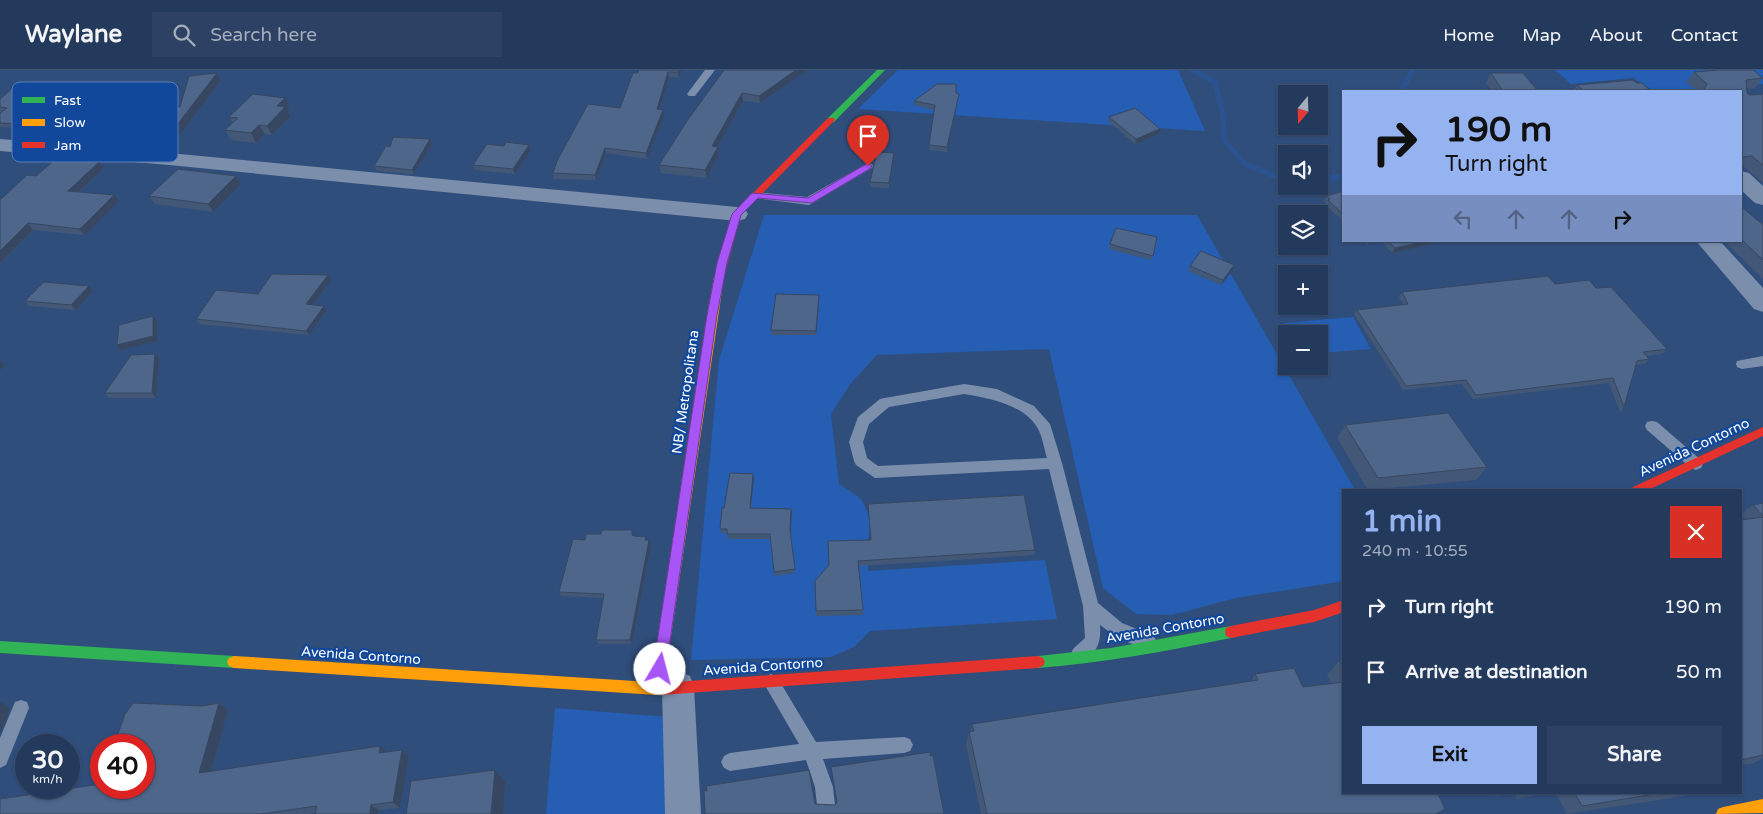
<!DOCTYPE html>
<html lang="en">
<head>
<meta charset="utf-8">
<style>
  :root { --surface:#243a5d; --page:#2c4163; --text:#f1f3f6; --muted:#a3adbc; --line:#415472; --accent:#95b2f1 }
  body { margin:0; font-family:"Varela Round",sans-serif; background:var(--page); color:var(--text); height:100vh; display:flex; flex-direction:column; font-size:19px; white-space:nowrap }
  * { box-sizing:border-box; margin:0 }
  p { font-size:16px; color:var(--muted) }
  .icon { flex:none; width:28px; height:28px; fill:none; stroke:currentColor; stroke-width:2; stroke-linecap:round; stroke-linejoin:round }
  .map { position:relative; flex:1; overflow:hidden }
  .panel { position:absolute; left:1342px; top:419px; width:400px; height:305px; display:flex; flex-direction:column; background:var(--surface); border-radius:0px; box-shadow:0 1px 4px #0004,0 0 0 1px var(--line) }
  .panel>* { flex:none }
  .hud { position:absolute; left:1342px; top:20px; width:400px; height:152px; border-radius:0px; box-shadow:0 1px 4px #0004,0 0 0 1px var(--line); background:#95b2f1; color:#111; overflow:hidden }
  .needle { width:32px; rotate:199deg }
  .controls { position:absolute; left:1278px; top:15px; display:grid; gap:10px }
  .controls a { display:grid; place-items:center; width:50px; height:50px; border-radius:0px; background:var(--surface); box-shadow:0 1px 4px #0004,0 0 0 1px var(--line); font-size:25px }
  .speed { position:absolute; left:15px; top:664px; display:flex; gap:10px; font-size:25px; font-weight:700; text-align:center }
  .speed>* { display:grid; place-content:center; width:65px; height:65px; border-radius:50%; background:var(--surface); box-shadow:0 1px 4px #0004,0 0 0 1px var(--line); line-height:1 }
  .speed small { font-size:12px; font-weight:400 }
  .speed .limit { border:8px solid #d22; background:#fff; color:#111 }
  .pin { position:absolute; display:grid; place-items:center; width:42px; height:42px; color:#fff; margin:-51px -21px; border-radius:50% 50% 50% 0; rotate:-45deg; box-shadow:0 0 5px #0007 }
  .pin .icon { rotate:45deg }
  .me { position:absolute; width:55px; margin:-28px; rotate:8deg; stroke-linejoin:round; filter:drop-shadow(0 0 4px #0008) }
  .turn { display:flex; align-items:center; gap:18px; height:105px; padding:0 20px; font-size:22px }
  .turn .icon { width:65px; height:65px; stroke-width:2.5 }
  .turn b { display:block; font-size:35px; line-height:42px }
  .lanes { display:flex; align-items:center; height:48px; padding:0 20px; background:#0003; justify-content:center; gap:25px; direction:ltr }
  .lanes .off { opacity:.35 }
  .round { display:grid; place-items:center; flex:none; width:52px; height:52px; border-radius:0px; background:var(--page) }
  .headline { display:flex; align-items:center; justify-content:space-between; height:85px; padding:0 20px }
  h1 { font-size:30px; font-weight:800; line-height:38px; color:var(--accent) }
  .primary-button { display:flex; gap:10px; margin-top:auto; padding:10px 20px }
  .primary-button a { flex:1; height:58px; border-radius:0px; background:var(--accent); color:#111; font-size:20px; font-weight:800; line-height:58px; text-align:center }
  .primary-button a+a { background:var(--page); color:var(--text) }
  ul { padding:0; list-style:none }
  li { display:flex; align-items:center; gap:15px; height:65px; padding:0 20px }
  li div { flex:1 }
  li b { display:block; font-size:19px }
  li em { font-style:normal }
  header { display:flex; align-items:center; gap:30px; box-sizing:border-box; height:70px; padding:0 25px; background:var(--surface); border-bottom:1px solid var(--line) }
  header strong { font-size:24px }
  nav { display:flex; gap:28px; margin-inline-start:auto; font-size:18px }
  .search { width:350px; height:45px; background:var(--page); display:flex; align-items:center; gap:12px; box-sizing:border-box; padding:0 18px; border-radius:0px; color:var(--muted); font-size:19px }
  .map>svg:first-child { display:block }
  .green { fill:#255eb2 }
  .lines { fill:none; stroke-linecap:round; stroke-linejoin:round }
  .stream { stroke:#2b538f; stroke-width:5.5 }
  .lane { fill:#7b8fad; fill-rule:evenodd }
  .street { fill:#7b8fad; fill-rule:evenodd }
  .fast { fill:#30b455; fill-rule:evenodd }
  .slow { fill:#ff9f0a; fill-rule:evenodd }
  .jam { fill:#e5322d; fill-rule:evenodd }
  .wall { fill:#435877 }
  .shaded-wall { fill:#374761 }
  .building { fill:#4e668a; stroke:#374761 }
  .route { fill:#a855f7; stroke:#6d37a1 }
  .labels { text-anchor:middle; stroke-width:4.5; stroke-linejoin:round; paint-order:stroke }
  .street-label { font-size:14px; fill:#fff; stroke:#11489b }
  .key { fill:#11489b; stroke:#587fb9; stroke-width:1 }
  .key-label { font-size:14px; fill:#fff }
</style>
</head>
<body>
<header>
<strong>Waylane</strong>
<div class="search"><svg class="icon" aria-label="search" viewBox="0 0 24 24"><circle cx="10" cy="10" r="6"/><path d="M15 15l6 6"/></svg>Search here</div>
<nav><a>Home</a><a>Map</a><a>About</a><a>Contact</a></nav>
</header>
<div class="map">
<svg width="1763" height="744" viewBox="0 0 1763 744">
  <rect width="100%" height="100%" fill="#304e7c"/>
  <!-- green -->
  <path class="green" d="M898,0H1178L1205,61L858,39Z
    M1555,0H1763V14L1695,21H1654L1633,8L1571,14Z
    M764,145H1197L1355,420H1344V511L1236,528L1172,545L1136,544L1103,518L1049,279L877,285L851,313L831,344L839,414L861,429L871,449L867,477L868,501L1045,490L1057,549L870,561L854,577L831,587L691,590L719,290Z
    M1353,247L1371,279L1319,283V264H1291L1284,253Z
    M555,638L669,647L671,744H546Z"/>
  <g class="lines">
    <!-- stream -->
    <path class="stream" d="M1193,0L1215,12L1223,45L1224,70L1244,93L1286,111
      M1401,21L1413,0
      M1319,110L1344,106"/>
    <!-- lane -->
    <path class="lane" d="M705,0H715L695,26H689L687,24Z
      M868,93L872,94L873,96L872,98L809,135L755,128L749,125L755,122L807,127Z
      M1763,286V296L1742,299L1737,297L1736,294L1737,291Z
      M964,314L997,319L1034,336L1050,354L1062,393L1098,533L1122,553L1154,566L1156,571L1154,576C1139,582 1112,564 1100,555C1101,573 1098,584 1079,591L1073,589L1071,584L1073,579L1085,568L1083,536L1049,399L875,408L856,395L854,391L849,372L858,347L880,329L885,328ZM964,324C989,328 1027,335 1039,361C1043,369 1044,379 1047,388L878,396L867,388L863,372L869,354L889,337Z
      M1652,351L1657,352L1701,390L1703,394L1701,398L1696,400L1691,398L1647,360L1645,356L1647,352Z
      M771,604L777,607L816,672L904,667L910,669L913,675L910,681L904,683L823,689L833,717L836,744H818L815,717L806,690L730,701L724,698L721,692L724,686L730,683L799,674L763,612L765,607Z
      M21,630L27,632L29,638L6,695L0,698V668L15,632Z"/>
    <!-- street -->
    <path class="street" d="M0,69L169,83L737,137L745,139L748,144L745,149L737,151L169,95L0,81Z
      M1741,101L1749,103L1763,116V135L1755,133L1741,120Z
      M1696,171H1720L1763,218V242L1754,239Z
      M678,601L690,606L694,617L701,744H665L662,617L666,606Z"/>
    <!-- fast -->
    <path class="fast" d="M877,0H885L834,52H828V48Z
      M1231,556L1236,558L1237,562L1236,566L1231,568C1167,581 1103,593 1038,598L1033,596L1031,592L1033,588L1038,586L1111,578Z
      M0,571L234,586L239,588L241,592L239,596L234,598L0,583Z"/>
    <!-- slow -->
    <path class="slow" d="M719,204L724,207L664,614L668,619L666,624L657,625L234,598L229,596L227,592L229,588L234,586L651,612L707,245L714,207Z
      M1763,729V743L1716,744L1718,739L1723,737Z"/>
    <!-- jam -->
    <path class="jam" d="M828,48H834L835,50L741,145L724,207L719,210L716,209L714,207L734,142Z
      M1763,357V366L1648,420H1631L1633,417Z
      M1344,530V542L1314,552L1231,568L1226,566L1225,562L1226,558L1231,556L1314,540Z
      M1038,586L1043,588L1045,592L1043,596L1038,598L661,625L656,624L654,619L656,614L661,613Z"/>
  </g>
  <!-- wall -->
  <path class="wall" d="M639,0H682L679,8L669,7L659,40L664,46L647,89L606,83L596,110L554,109L553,103L620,38Z
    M724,0H807L760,33L743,31L717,77H718L719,84L707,108L661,103L659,95Z
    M1694,2L1763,8L1755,18L1747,19V23L1749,25L1763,24V113L1743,96H1741V21H1697L1686,12Z
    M217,3L221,10L179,66H78L72,59L180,37Z
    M1491,3L1538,21H1492L1486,13Z
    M1637,13L1651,21H1573L1577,15Z
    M66,19L23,58L0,57V44L2,42H0V29Z
    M956,23L959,24L958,28L947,82L929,80L934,40L914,35V31Z
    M285,28L290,37L287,40L291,46L272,65L265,64L256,73L231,70L225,60L233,53L229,47Z
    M1109,47L1159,64L1135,74L1108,51Z
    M430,69L432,74L414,104L377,101L374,96L390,77Z
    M529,75L531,80L515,104L475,100L473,95L504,76Z
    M894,83V88L889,118L870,117V112Z
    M99,92L104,98L79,122L119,131L87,163L84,165L33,160L0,193V130L36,106Z
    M236,106L241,114L213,142L155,134L149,126Z
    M1344,121V152L1325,135L1326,133L1324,131L1326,126Z
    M1741,136L1757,150L1763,154V209L1724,171H1741Z
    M1157,167L1151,190L1109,179L1110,174Z
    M1364,171H1380L1368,175Z
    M1381,171H1434L1433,174L1392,183Z
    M1234,195L1233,200L1221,215L1188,201L1190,196Z
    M328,205L331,210L313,235L327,240L309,265L199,254L196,249L258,224Z
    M1555,214L1596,218L1667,279L1662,284L1646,286L1649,289L1645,294L1636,295L1624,337L1620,342L1609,313L1473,329L1462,314L1403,320L1354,244L1357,240L1403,234L1399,227L1402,222Z
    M93,221L76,240L29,236L25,231Z
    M819,230L816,265H772L771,260Z
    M159,288L156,328H109L105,323Z
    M1345,355L1487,397L1476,410L1368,420L1337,368Z
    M753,404L754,409L751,438L791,439L792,443L790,464L795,503L775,506L771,469H728L727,463H721L720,459L724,438Z
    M1763,433V688L1754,693L1741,695V444L1753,435Z
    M601,464L633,465V466L647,470L651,475L632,574H598L596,570L603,528L561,526L559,522L585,470Z
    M828,471L1035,480L1034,485L859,496L863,545L816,546V541L829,495Z
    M1344,590V722L1437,744H981L966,675L969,662H971L972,654L1251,611L1255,604L1303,617L1332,614L1327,605L1339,591Z
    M219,633L228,640L211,701L387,682L402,680L409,686L400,738L379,740L378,744H315L316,743L307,744H0L100,714L202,636Z
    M1493,722H1549L1517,729L1514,723L1495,726Z
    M1555,722H1691L1684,726L1567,744Z"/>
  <!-- shaded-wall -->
  <path class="shaded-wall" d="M679,0H682L679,8L678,2Z
    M796,0H807L760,33L759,26Z
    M668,2L669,7L658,45L657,39Z
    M217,3L221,10L179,66L174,59Z
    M62,14L66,19L23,58L19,54Z
    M742,23L743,31L713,84L712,76Z
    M959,24L958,28L947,82V77Z
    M285,28L290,37L287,40L291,46L272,65L267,56L277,36Z
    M663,40L664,46L647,89L646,83Z
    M259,55L265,64L256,73L251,63Z
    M1160,59L1159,64L1135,74L1136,69Z
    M430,69L432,74L414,104L412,100Z
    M529,75L531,80L515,104L513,99Z
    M718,77L719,84L707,108L705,100Z
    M605,78L606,83L596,110L595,105Z
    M894,83V88L889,118V113Z
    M99,92L104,98L73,127L68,121Z
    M236,106L241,114L213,142L208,134Z
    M114,125L119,131L87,163L84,165L79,159Z
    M28,153L33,160L0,193V181Z
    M1370,171H1380L1368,175Z
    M1425,171H1434L1433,174L1392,183L1395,178Z
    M1234,195L1233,200L1221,215L1223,210Z
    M328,205L331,210L310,239L306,234Z
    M89,216L93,221L76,240L71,235Z
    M819,225V230L816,265V261Z
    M324,236L327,240L309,265L306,261Z
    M153,246L157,251V271L121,280L117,275Z
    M155,284L159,288L156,328L152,323Z
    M0,290L5,295L0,300Z
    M753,404L754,409L750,443V438Z
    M791,439L792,443L790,464V460Z
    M649,470L651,475L632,574L630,570Z
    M0,632L10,638L0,664Z
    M219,633L228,640L209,709L199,703Z
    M380,676L387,682L379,683Z
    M402,680L409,686L400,738L393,732Z
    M495,700L505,712L503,744H491Z
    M371,735L379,740L378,744H370Z"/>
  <!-- building -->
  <path class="building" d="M639,0H679L678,2H668L657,39L663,40L646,83L605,78L595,105L553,103L557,91L588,34L620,38L633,3H638Z
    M724,0H796L759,26L742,23L712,76L718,77L705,100L659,95L687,51Z
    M1719,0H1753L1763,8L1746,10L1747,23L1749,25L1763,24V95L1752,86L1741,87V21H1703L1707,14L1694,2Z
    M217,3L174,59H72L91,36L180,37L189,6Z
    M1491,3H1523L1538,21H1503Z
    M1633,10L1637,13H1642L1651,21H1584L1577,15Z
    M20,12L62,14L19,54L0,53V43L7,38L0,37V29Z
    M937,14H956V23L959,24L947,77L929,75L935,35L914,31Z
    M253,24L285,28L277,36L285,37L267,56L259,55L251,63L225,60L238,48L229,47Z
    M1135,38L1160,59L1136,69L1109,47Z
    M393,67L430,69L412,100L374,96L386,76L390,77Z
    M506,72L529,75L513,99L473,95L487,74L504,76Z
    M877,82L894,83L889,113L870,112Z
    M57,88L99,92L68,121L114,125L82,157L79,159L28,153L0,181V130L27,105L36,106Z
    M178,99L236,106L208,134L149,126Z
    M1344,121V145L1328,130L1330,129L1326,126Z
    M1741,136L1757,150L1763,154V190L1741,169Z
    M1116,158L1157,167L1153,186L1110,174Z
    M1388,171H1425L1395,178Z
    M1201,181L1234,195L1223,210L1190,196Z
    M272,204L328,205L306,234L324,236L306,261L196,249L216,220L258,224Z
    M1548,206L1555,214L1589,210L1596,218L1611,217L1667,279L1643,282L1649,289L1637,291L1624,337L1613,308L1476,325L1466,310L1406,316L1357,240L1408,234L1402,222Z
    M44,212L89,216L71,235L25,231Z
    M776,224L819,225L816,261L771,260Z
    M153,246V266L117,275L119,255Z
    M155,284L152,323H105L131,285Z
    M1448,343L1487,397L1378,408L1345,355Z
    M730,403L753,404L750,438L791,439L790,460L795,499L774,502L770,464H727V459H720L722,438H724Z
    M1024,425L1035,480L858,491L863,540L816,541L815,511L829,495L828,471L871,470L868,434Z
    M1763,433V446L1753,435Z
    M1763,447V685L1741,690V471H1743L1741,469V450Z
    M602,460H632V465L634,466L646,467L645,470H649L630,570H596L604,524L559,522L573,469L585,470L586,464H601Z
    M1344,590V600L1339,591Z
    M1294,598L1303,617L1344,612V722H1437L1445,739L1436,744H987L969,662L974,661L972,654L1258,610L1255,604Z
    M133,633L202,636L219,633L199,703L380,676L379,683L402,680L393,732L371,735L370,744H315L317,736L261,744H0V729L100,714L101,710V718H144V675H114L125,644Z
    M930,682V686L933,685L944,744H705L704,721H707L706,716L809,700L815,734L835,735L837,733L831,697Z
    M495,700L491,744H406L411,711Z
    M1574,722H1667L1582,736Z"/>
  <!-- route -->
  <path class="route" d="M868,93L872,96L871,98L812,133L758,128L741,145L727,193L717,245L666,599L664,603L660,605L655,603L653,599L707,245L717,193L732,144L752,123L808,128Z"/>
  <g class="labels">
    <!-- street labels -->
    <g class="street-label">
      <text transform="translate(685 322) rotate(-82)" y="5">NB/ Metropolitana</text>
      <text transform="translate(1694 377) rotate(-25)" y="5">Avenida Contorno</text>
      <text transform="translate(1165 558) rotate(-10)" y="5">Avenida Contorno</text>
      <text transform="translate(361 585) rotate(4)" y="5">Avenida Contorno</text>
      <text transform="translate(763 596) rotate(-4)" y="5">Avenida Contorno</text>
    </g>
  </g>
  <!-- legend -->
  <rect x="12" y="12" width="166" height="80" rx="8" class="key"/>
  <rect x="22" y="27" width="23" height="6" fill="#30b455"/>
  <rect x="22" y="49" width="23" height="7" fill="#ff9f0a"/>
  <rect x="22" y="72" width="23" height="6" fill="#e5322d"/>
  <g class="key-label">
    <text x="54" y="35">Fast</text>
    <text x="54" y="57">Slow</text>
    <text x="54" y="80">Jam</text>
  </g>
</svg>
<div class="controls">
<a><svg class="needle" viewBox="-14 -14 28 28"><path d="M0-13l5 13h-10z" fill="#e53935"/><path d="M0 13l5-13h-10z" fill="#a3adbc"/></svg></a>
<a><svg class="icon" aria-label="sound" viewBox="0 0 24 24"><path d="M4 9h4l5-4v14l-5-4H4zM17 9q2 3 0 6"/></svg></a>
<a><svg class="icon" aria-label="layers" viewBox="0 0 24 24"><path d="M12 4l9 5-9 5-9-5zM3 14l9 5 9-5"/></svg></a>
<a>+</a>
<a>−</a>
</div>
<div class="speed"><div>30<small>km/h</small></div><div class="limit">40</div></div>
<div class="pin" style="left:868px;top:96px;background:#d93025"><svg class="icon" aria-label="arrive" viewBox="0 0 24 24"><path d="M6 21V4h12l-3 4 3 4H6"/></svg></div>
<svg class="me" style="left:660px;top:599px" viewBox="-20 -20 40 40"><circle r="19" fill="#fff"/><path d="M0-13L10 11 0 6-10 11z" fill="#a855f7"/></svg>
<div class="hud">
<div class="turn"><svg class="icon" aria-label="right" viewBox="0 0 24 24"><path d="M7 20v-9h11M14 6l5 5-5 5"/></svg><div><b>190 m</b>Turn right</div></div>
<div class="lanes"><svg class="icon off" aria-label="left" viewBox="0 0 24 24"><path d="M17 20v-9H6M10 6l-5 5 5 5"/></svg><svg class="icon off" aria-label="ahead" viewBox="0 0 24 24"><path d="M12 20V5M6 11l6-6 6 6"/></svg><svg class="icon off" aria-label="ahead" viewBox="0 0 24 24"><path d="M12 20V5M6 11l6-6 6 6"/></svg><svg class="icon" aria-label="right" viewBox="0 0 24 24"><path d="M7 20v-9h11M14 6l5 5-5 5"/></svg></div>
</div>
<section class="panel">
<div class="headline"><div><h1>1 min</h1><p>240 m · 10:55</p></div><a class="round" style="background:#d93025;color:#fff"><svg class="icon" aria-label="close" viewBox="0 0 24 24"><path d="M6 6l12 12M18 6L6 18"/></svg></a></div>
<ul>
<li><svg class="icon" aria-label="right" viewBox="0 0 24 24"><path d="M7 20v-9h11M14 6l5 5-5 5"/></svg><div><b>Turn right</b></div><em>190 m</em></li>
<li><svg class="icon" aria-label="arrive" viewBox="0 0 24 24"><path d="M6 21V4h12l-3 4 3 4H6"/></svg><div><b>Arrive at destination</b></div><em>50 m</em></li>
</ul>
<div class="primary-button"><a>Exit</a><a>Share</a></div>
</section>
</div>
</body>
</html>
